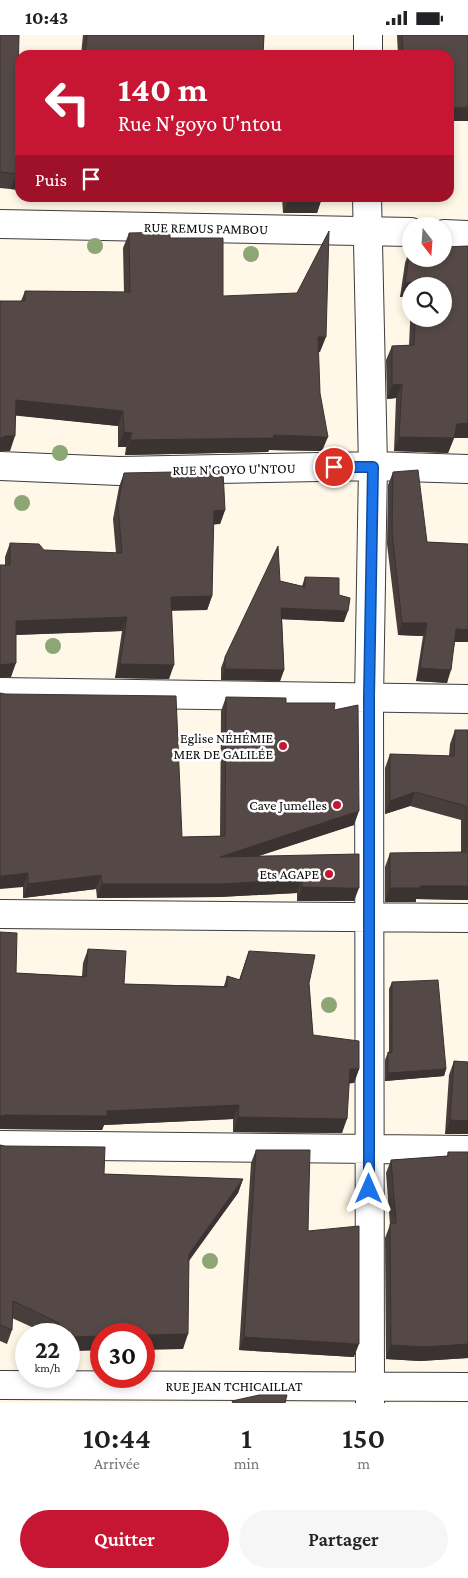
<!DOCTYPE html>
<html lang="fr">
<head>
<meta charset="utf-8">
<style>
  :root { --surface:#fff; --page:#f6f6f6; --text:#202124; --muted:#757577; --accent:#c61634 }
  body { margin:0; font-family:"Crimson Pro",serif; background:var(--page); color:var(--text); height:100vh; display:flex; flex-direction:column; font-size:19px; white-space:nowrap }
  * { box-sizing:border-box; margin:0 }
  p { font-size:16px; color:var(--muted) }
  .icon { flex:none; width:28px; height:28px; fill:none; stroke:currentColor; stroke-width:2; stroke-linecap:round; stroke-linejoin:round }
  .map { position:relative; height:1368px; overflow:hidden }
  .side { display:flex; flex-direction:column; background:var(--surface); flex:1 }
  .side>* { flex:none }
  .banner { position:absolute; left:15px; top:15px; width:439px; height:152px; border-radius:15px; box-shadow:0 2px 8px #0003; background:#c61634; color:#fff; overflow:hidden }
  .needle { width:32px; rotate:163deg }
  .buttons { position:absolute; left:402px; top:182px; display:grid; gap:10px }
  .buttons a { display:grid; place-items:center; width:50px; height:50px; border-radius:50%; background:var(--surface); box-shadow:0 2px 8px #0003; font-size:25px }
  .speed { position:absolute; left:15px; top:1288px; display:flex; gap:10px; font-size:25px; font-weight:700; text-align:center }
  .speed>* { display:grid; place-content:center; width:65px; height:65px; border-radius:50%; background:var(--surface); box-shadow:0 2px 8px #0003; line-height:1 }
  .speed small { font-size:12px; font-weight:400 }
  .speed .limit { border:8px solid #d22; background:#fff; color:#111 }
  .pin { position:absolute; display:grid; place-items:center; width:42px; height:42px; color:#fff; margin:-21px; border:2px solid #fff; border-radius:50%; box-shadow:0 1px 5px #0007 }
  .me { position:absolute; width:55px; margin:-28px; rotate:0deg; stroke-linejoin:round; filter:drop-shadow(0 0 4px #0008) }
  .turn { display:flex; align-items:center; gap:18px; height:105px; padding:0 20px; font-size:22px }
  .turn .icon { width:65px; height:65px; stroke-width:2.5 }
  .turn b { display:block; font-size:35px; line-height:42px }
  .then { display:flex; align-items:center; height:48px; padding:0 20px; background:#0003; gap:10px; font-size:19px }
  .eta { display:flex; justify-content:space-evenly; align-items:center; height:85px; text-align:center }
  .eta b { font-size:30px; font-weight:600; line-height:35px }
  .cta { display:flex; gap:10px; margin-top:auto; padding:10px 20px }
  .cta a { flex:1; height:58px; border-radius:30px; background:var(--accent); color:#fff; font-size:20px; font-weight:600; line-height:58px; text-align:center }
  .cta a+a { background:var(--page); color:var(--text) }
  .status { display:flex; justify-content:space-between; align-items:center; height:35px; padding:0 25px; background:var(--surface); direction:ltr }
  .status svg { height:14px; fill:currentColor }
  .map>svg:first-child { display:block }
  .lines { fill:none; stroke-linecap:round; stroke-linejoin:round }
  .minor-casing { stroke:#3d3d3d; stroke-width:30 }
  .minor { stroke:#fff; stroke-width:28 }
  .tree { fill:#8da774 }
  .wall { fill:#483f3c }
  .shaded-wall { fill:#3b3331 }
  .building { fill:#544946; stroke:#3b3331 }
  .route-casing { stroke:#114b97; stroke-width:12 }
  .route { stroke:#1a73e8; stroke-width:9 }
  .poi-dot { fill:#c61634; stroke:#fff; stroke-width:2 }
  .labels { text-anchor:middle; stroke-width:5; stroke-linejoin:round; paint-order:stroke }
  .street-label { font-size:14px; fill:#0a0a0a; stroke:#fff }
  .poi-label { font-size:14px; fill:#0a0a0a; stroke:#fff; text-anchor:end }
</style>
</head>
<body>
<div class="status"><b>10:43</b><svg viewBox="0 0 49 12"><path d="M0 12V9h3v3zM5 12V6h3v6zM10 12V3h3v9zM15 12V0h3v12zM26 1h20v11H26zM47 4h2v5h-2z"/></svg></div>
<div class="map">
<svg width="468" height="1368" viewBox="0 0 468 1368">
  <rect width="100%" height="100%" fill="#fff7e7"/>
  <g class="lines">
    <!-- minor casing -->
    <g class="minor-casing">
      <path id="minor" d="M368,20V0
        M367,162L373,431L369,663L370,1368
        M0,189L411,197
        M444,199L468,200
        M0,431L119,436L373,431L468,434
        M0,657L468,664
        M0,879L468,883
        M0,1110L468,1115
        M0,1350L468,1352"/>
    </g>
    <!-- minor -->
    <use href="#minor" class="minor"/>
  </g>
  <!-- trees -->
  <g class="tree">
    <circle cx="95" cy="211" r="8"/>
    <circle cx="251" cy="219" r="8"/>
    <circle cx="60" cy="418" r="8"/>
    <circle cx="22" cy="468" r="8"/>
    <circle cx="53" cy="611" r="8"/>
    <circle cx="329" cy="970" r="8"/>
    <circle cx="210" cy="1226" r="8"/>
  </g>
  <!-- wall -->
  <path class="wall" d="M0,0L18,43L20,155L0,153Z
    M83,0H264L263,20H81Z
    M397,0H468L449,20H398Z
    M282,162H322L317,178H283Z
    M129,198L170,203L223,261L320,317H318L322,416L269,415L268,417L125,420L126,412H118V391L15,380L10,416L0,415L21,266L25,256L124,257L123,213Z
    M468,211V403H454L448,418L394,416L396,363L387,364L386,325L392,311L409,310L411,267V284H444V251H411V262H400L405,228L410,213H411V224H444V212Z
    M393,437L427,507L468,509V607H455L447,648L416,646L423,601L398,600L387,509L388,450Z
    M124,438L225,475L220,489H213L212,561L207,575H172L169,644L115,643L122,596L16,600L11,642L0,643V530H5V522L10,508L44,515L116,518L113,484L119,452Z
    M305,542L339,560L344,587L282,584L284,635L280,646L221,645V633L225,622L280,546L302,551Z
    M0,658L182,802L220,801L221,676L226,662L286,668L334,675L354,790L259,821L354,866H297V858L219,862L97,863L96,854L23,863V852Z
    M455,695H468V865L416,864V867H385V832L390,818L461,817V785L410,771L385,779V733L390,719L449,721L450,709Z
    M88,914L124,949L224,951L227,941L239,945L249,916L309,948L313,1000L359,1034L354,1048H349L342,1098L233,1097V1084L104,1090L102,1095L0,1094L16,938L82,941L83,928Z
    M392,947L446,1034L444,1041L385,1046V1025L388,1017H389V954Z
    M454,1026L468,1027V1099H445L449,1040Z
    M0,1110L104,1139L243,1144L238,1158L189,1226L183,1314L101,1299V1315L69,1316V1299H47L12,1283V1295L7,1309L0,1306Z
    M256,1115L308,1196L354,1322L239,1315L251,1128Z
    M448,1117H468V1323L420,1326L386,1324L385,1203L390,1190L386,1138L391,1125L447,1121Z"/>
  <!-- shaded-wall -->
  <path class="shaded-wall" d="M468,72V86H449V73Z
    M16,139H20V155L11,154Z
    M289,163H322L317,178H283Z
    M417,247L415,251H411V262H400L405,248Z
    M318,302H326L320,317H312Z
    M402,349L396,363L387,364L392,350Z
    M16,365L123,376L118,391L10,380Z
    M468,388V403H452H454L448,418L394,416L399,402L457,389Z
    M124,397L132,398L126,412H118Z
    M274,400L328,402L322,416L269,415L268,417L125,420L130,405Z
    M6,401H15L10,416H0V403Z
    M225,475L220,489L209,490L214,476Z
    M212,561L207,575L166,576L171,562Z
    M281,573L348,576L344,587L277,584Z
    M127,582L122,596L11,600L16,586Z
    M402,588H427L423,601L398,600Z
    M456,594L468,595V607H452Z
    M16,628L11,642L0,643V630Z
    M120,629L174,630L169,644L115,643Z
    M420,633L451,635L447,648L416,646Z
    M225,634L284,635L280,646L221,645Z
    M415,757L410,771L385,779L390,766Z
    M359,776L354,790L215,835L220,822Z
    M28,838L23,852L0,854V841Z
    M101,840L96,854L23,863L28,849Z
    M302,844L297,858L219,862L97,863L102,849Z
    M420,851H468V865L416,864V867H385L390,853Z
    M302,852L359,853L354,866H297Z
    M350,1034H359L354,1048L345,1049Z
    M446,1034L444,1041L385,1046L388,1038Z
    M239,1070L233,1084L104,1090L102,1095L0,1094V1081L5,1080Z
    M238,1082L347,1084L342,1098L233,1097Z
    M450,1085L468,1086V1099H445Z
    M243,1144L238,1158L183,1233L189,1219Z
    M188,1299L183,1314L144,1315V1300Z
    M101,1301V1315L69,1316V1302Z
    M244,1302L359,1309L354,1322L239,1315Z
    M468,1309V1323L420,1326L386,1324L391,1310Z"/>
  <!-- building -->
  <path class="building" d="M0,0H19L18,43H20V139L0,137Z
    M87,0H264L263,20H85Z
    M402,0H468V72L449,73V20H403Z
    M329,196L326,302H318L320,358L328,402L274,400L273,403L130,405L132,398L124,397L123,376L16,365L15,401H6L0,403V266H25V256L130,257L129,198L170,197V203H223V261L297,258Z
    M468,211V388L457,389L454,403L399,402L402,349L392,350V311L414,310L415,284H444V251H417V247L405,248L410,213H411V224H444V212Z
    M418,435L427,507L468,509V595L456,594L451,635L420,633L427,588H402L392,497L393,437Z
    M223,436L225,475L214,476L212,561L171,562L174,630L120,629L127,582L16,586V628L0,630V530H10V508L39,509L44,515L122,518L118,470L124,438Z
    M278,511L280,546L305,552V542L339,543V560L350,563L348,576L281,573L284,635L225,634V622Z
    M0,658L5,659L176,661L182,802L225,801L226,662L286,663V668H335L334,675L358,670L359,776L220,822L359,819V853L302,852V844L224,849H102L101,840L28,849V838L0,841Z
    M455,695H468V851H420V853H390V818L466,817V771L415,757L390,766V719L454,721Z
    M0,897L17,898L16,938L86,942L88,914L126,916L124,949L227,952V941L240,945L249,916L315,920L309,948L313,1000L359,1006V1034H350L347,1084L238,1082L239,1070L107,1076V1081L5,1080L0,1081Z
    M438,945L446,1034L388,1038V1017L392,1018V947Z
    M454,1026L468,1027V1086L450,1085Z
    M0,1110L5,1111L105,1112L104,1139L243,1144L189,1219L188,1299L144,1300V1299H101V1301L69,1302V1299H64L59,1288L13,1266L12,1295L0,1290Z
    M256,1115H310L308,1196L359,1191V1309L244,1302Z
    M448,1117H468V1309L425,1312L391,1310L390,1189L396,1188L391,1125L448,1121Z
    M259,1360H287L285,1368H233L232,1366Z"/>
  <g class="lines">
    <!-- route casing -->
    <g class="route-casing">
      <path id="route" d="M334,432H373L369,663V1154"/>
    </g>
    <!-- route -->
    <use href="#route" class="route"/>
  </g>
  <!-- markers -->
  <g class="poi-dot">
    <circle cx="283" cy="711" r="5"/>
    <circle cx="337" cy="770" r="5"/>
    <circle cx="329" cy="839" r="5"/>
  </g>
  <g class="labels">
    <!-- street labels -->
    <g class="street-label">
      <text transform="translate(206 193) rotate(1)" y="5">RUE REMUS PAMBOU</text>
      <text transform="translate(234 434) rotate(-1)" y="5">RUE N'GOYO U'NTOU</text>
      <text x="234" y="1356">RUE JEAN TCHICAILLAT</text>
    </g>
    <!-- poi labels -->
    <g class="poi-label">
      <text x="273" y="708">Eglise NÉHÉMIE<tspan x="273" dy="16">MER DE GALILÉE</tspan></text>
      <text x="327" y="775">Cave Jumelles</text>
      <text x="319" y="844">Ets AGAPE</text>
    </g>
  </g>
</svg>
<div class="buttons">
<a><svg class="needle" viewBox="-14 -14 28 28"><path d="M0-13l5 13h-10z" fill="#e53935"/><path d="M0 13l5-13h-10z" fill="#757577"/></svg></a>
<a><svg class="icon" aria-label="search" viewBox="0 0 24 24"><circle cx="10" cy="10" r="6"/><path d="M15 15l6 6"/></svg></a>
</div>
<div class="speed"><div>22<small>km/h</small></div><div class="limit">30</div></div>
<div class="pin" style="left:334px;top:432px;background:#d93025"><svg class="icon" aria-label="arrive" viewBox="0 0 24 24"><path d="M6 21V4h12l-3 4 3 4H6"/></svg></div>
<svg class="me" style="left:369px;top:1154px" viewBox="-20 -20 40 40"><path d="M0-17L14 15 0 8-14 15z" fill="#1a73e8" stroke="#fff" stroke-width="4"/></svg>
<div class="banner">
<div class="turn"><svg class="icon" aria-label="left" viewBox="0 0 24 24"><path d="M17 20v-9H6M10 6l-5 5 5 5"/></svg><div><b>140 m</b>Rue N'goyo U'ntou</div></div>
<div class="then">Puis<svg class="icon" aria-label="arrive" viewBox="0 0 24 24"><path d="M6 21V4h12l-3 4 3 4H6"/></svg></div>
</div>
</div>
<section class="side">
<div class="eta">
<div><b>10:44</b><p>Arrivée</p></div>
<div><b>1</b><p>min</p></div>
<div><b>150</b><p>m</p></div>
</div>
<div class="cta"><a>Quitter</a><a>Partager</a></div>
</section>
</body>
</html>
